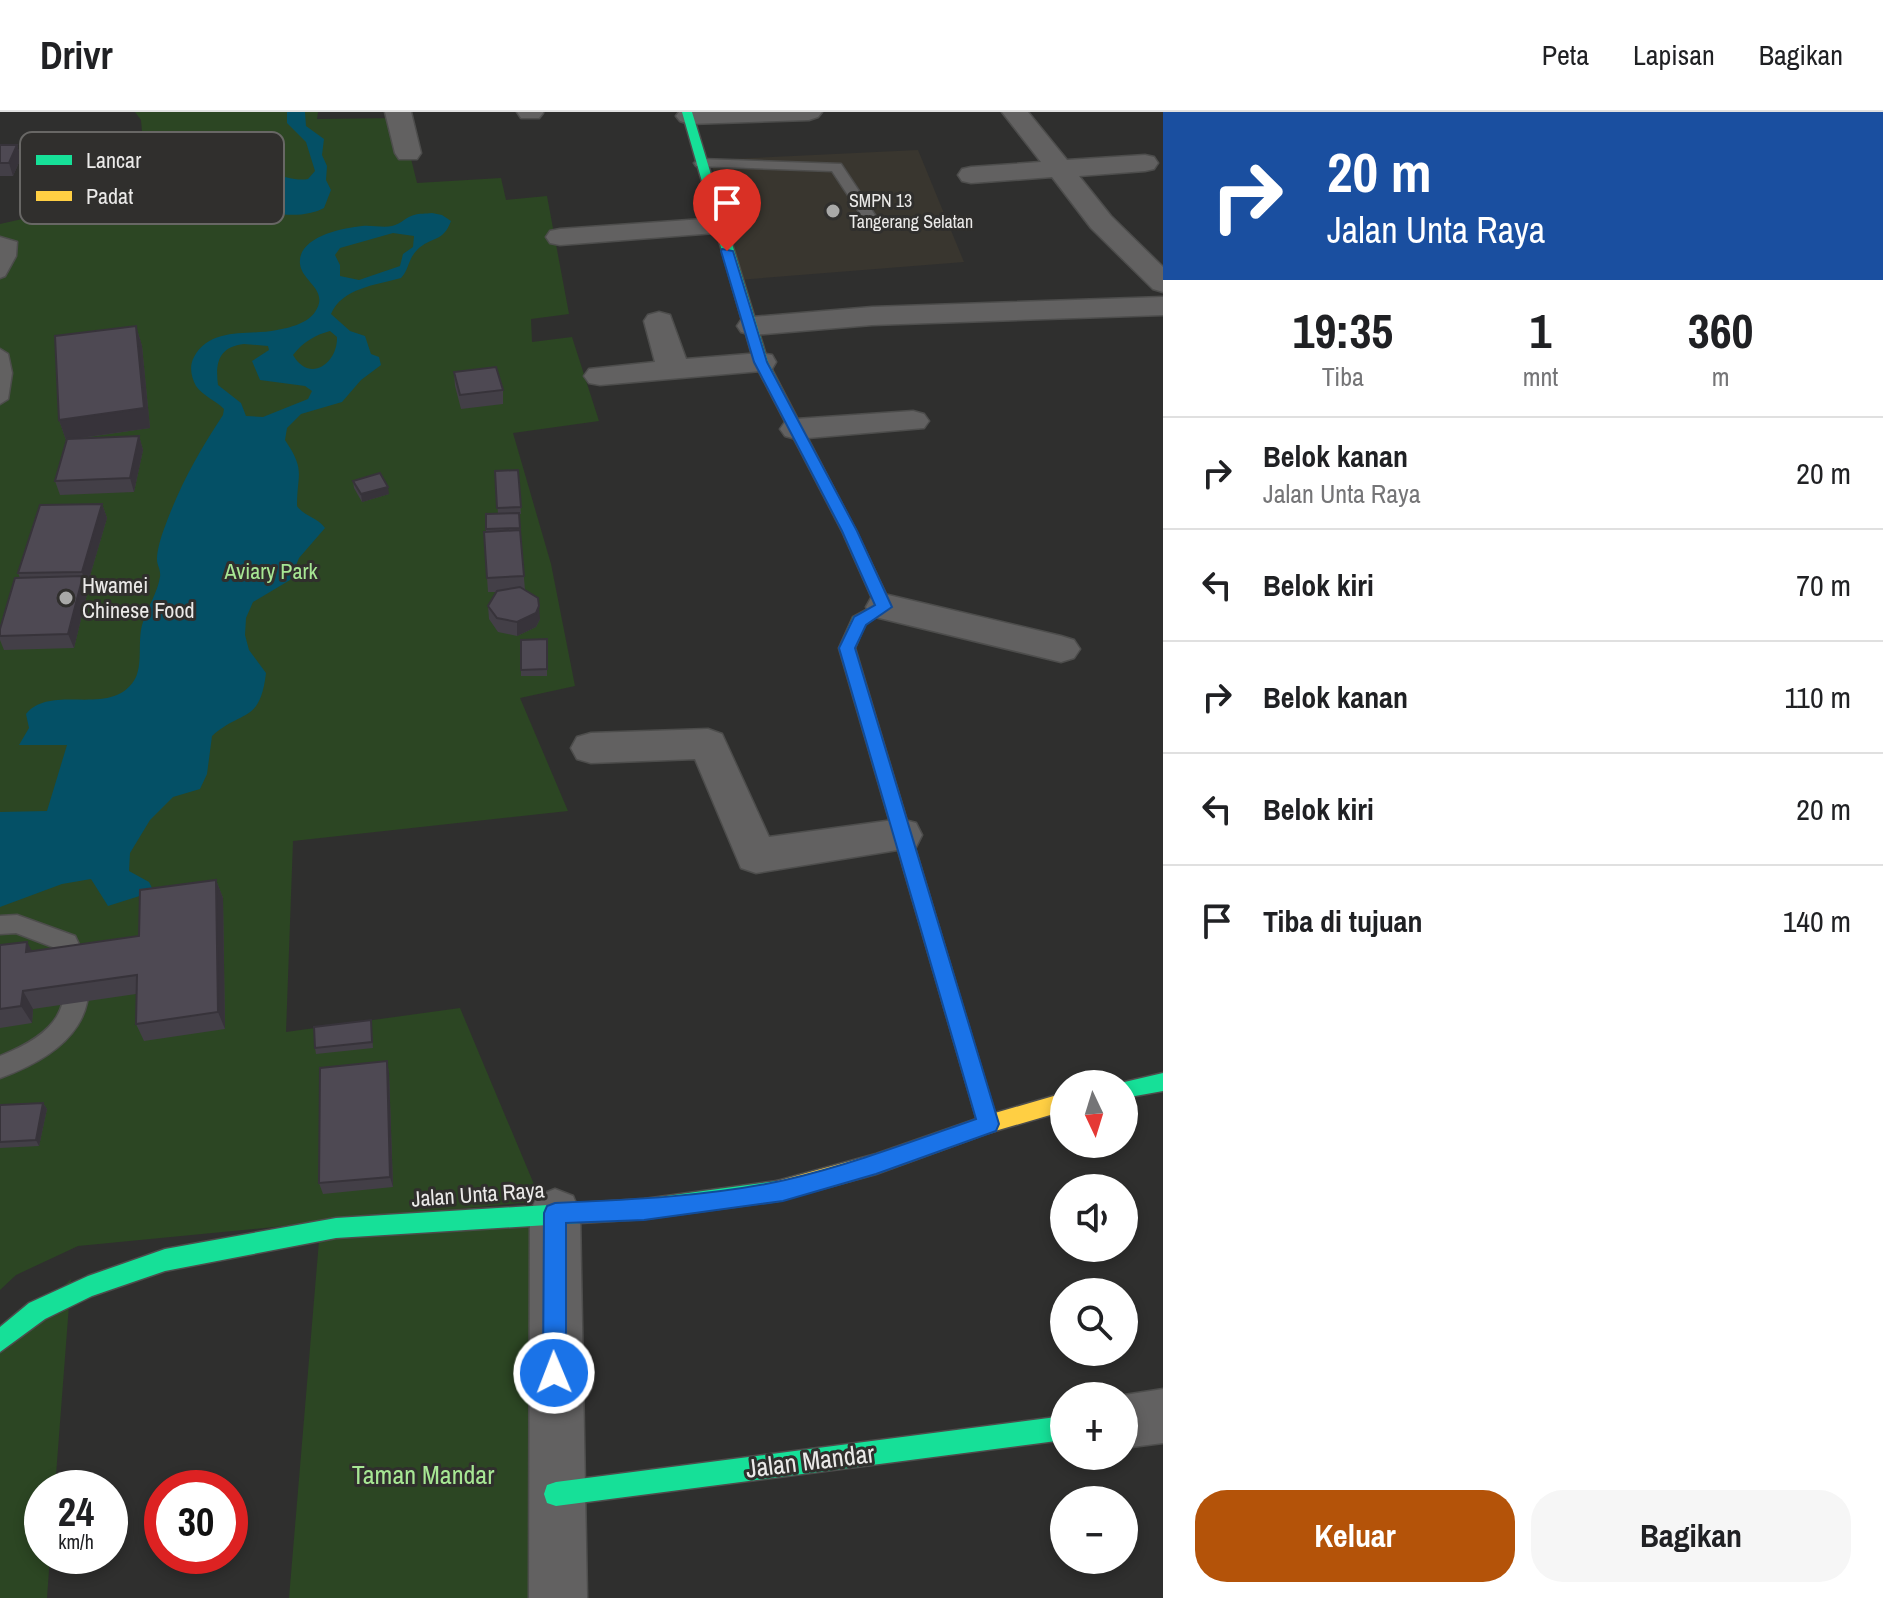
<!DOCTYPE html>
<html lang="id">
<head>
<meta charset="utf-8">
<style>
  :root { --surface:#fff; --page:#f6f6f6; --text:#202124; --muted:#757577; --line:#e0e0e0; --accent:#b45309 }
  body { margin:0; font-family:"Archivo Narrow",sans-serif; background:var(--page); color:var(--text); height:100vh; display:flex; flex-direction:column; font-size:30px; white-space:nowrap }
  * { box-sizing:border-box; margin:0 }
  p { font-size:26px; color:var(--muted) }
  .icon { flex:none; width:44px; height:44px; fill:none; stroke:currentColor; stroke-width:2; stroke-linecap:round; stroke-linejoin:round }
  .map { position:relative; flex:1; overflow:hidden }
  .panel { display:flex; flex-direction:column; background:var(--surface); width:720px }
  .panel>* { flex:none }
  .hud { background:#1a4fa0; color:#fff; overflow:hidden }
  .needle { width:52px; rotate:176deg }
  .controls { position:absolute; left:1050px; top:958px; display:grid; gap:16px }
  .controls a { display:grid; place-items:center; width:88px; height:88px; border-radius:50%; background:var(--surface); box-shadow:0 4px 12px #0003; font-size:40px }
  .speed { position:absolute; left:24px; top:1358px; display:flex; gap:16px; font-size:40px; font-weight:700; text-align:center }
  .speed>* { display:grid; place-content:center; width:104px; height:104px; border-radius:50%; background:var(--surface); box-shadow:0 4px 12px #0003; line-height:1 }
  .speed small { font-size:20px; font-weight:400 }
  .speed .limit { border:12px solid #d22; background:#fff; color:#111 }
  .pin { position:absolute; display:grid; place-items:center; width:68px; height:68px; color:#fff; margin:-82px -34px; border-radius:50% 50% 50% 0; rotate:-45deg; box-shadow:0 0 8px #0007 }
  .pin .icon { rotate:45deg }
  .me { position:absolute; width:88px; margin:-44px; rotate:359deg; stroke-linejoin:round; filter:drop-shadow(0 0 6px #0008) }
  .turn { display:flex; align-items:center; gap:28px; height:168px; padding:0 32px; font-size:36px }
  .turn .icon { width:104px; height:104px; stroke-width:2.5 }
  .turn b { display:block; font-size:56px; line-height:68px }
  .eta { display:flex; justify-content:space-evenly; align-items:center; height:136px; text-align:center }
  .eta b { font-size:48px; font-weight:700; line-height:56px }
  .button { display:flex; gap:16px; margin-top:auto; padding:16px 32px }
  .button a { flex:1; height:92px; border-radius:32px; background:var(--accent); color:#fff; font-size:32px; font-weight:700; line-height:92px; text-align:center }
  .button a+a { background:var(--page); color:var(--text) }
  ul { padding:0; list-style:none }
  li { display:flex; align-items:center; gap:24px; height:112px; padding:0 32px; border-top:2px solid var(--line) }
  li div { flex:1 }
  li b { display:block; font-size:30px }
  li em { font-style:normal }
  header { display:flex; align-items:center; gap:48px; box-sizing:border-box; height:112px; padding:0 40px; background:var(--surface); border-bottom:2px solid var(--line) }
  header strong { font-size:38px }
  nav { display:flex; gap:44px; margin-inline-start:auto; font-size:28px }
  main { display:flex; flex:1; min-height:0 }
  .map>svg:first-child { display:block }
  .built { fill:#39362f }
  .green { fill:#2c4623 }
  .water { fill:#045066; fill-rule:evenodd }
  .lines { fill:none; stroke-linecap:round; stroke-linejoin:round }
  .lane-casing { stroke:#4d4d4c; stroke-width:3 }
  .street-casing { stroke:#4d4d4c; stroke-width:3 }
  .fast-casing { stroke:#4d4d4c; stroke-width:3 }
  .slow-casing { stroke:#4d4d4c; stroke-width:3 }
  .lane { fill:#626161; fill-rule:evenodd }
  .street { fill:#626161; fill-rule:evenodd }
  .fast { fill:#16e098; fill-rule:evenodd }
  .slow { fill:#ffcf43; fill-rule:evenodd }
  .wall { fill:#433f47 }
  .shaded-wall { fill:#37333a }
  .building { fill:#4e4953; stroke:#37333a; stroke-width:2 }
  .route { fill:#1a73e8; stroke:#114b97; stroke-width:2 }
  .poi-dot { fill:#a9a9a8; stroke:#302f2d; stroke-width:3 }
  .labels { text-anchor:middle; stroke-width:6; stroke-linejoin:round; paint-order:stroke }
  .far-poi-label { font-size:18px; fill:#ebeae9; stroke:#302f2d; text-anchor:start }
  .park-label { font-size:22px; fill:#a7e794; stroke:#302f2d }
  .poi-label { font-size:22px; fill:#ebeae9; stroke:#302f2d; text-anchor:start }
  .street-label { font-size:22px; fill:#ebeae9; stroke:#302f2d }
  .near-street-label { font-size:26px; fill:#ebeae9; stroke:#302f2d }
  .near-park-label { font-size:26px; fill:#a7e794; stroke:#302f2d }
  .key { fill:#302f2d; stroke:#686765; stroke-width:2 }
  .key-label { font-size:22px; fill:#ebeae9 }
</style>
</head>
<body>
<header>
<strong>Drivr</strong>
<nav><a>Peta</a><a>Lapisan</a><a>Bagikan</a></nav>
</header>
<main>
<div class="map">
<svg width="1163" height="1486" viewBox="0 0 1163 1486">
  <rect width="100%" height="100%" fill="#2f2f2e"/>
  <!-- built -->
  <path class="built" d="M918,38L964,150L738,168L711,48Z"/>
  <!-- green -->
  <path class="green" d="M135,0H318L317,7L401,6L417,71L501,66L506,88L547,84L569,202L531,207L532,230L572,225L599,309L513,321L551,452L575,574L520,586L568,699L293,729L286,920L460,896L541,1089L78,1134L16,1163L0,1178V112L147,79L141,8Z
    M546,1093V1486H289L319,1129Z
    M71,1167L55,1376H42V1444H50L47,1486H0V1237Z"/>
  <!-- water -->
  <path class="water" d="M287,0H305L306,14L324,27L322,43L327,54L326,68L331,78L324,96C304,107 262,106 249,84L263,66C280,59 291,70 308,67L315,59L306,30L287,11Z
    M432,101L442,103L451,109C443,131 431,124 417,138C408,147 409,158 401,166C376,173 342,176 331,202L350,219L365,224L371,242L379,245L381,253L361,268L342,290L301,302L287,316L285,328C306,359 297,361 297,394C305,405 317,405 325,416L299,446L290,468L253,490L246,506L245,523L249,538L266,561C260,612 242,597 212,624L207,662L200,677L173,685L150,708L130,741L129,759L149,770L152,776L149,781L108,794L91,767L62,772L0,795V700L47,699L67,633H19L29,616L26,602C52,570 114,608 136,565C143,549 137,527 143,510C148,494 157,482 160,465C161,457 157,454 157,447C157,438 161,425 164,417C179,375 199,339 223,303L224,297C215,288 203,284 196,274C191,265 189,254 194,245C211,214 249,224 277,218C289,216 308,211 315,200C330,178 302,170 300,152C297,125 342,116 362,114C372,113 383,116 392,114C401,112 406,105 414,103C419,101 426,102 432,101ZM393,121L414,124L413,135L403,142L400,154L359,168L340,164V153L335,143L340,136ZM330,219L337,225C338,251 310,272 293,243C303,230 315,223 330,219ZM244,232L268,234L269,238L252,249L260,268L305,274L312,279L308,287L263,305L246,304L241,291L218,273C215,250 219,235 244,232Z"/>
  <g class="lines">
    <!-- lane casing -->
    <g class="lane-casing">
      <path id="lane" d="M701,47L841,52L881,112L879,115H869L832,59L696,54L694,51Z
        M0,125L17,130L16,144L5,164L0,166Z
        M0,237L8,242L12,261L8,287L0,292Z
        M17,803L75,824C112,899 69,941 0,966V944C55,922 77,897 58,837L16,821L0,822V804Z"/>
    </g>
    <!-- street casing -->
    <g class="street-casing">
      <path id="street" d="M385,0H411L421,41L417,47H399L395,41Z
        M517,0H543V1L539,6H521Z
        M679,0H822L818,5L809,8L689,12L680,9L676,4Z
        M1002,0H1028L1067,48L1145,43L1154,45L1158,51L1154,57L1145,59L1079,64L1111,104L1163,155V180L1153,177L1091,116L1052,65L971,71L962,69L958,63L962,57L971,55L1041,50Z
        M718,106L728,108L732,114L728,120L560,133L550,131L546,125L550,119L560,117Z
        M1163,185V203L872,213L752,223L741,220L737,214L741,208L752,205L872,195Z
        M659,200L670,203L686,247L761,241L772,243L776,250L772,257L761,259L600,273L589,271L584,264L589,257L655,250L644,209L648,203Z
        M913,299L924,302L929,309L924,316L796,327L785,324L780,317L785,310L796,307Z
        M884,482L1061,524L1074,528L1080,537L1074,546L1061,550L871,504L866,495L871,486Z
        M708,617L722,622L769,725L901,707L916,711L922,723L916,735L756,761L741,756L695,647L591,651L577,647L571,636L577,625L591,621Z
        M555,1077L573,1084L580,1101L587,1486H529L530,1101L537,1084Z
        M1163,1277V1331L1124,1336V1284H1118Z"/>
    </g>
    <!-- fast casing -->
    <g class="fast-casing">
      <path id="fast" d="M682,0H692L768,250L856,419L892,495L865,512L855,536L998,1012L995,1019L988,1021L981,1019L978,1012L839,536L853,505L875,493L842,419L754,250Z
        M1163,961V979L1124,986V972H1116Z
        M777,1069L785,1072L788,1079L785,1086L777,1089L644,1107L336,1126L165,1159L92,1184L45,1207L0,1240V1215L29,1191L88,1164L165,1137L336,1106L644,1087Z
        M1064,1304V1328L556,1394L547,1391L544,1382L547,1373L556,1370Z"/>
    </g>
    <!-- slow casing -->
    <g class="slow-casing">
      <path id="slow" d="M1064,981V999L988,1021L876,1062L777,1089L769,1086L766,1079L769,1072L777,1069L876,1042L988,1003Z"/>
    </g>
    <!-- lane -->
    <use href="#lane" class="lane"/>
    <!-- street -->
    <use href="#street" class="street"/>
    <!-- fast -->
    <use href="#fast" class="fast"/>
    <!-- slow -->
    <use href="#slow" class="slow"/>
  </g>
  <!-- wall -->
  <path class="wall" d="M0,33H17L21,46L13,64H0Z
    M242,38L244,52L238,76H174L171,63Z
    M136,214L142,234L150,316L82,326L139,324L143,338L134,380L60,383L55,369L66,328L59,308L55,224Z
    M454,260L503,278V292L461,297L455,274Z
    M518,358L521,402H519L520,418L525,478L540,507L536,515L517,524L498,520L489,507L488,494L497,480H488L484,420H486V402H498L495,359Z
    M353,369L389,382L362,390L354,376Z
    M102,392L107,406L87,474L88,478L74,536L4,538L0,528V517L20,466L18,461Z
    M547,527V564H521V528Z
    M216,768L223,786L225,917L144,929L136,912V882L33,897L32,911L0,916V833L32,839L139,824Z
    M371,908L373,936L316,942L315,936Z
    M387,949L389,961L393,1075L323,1082L319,1071Z
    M43,991L47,997L39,1034L0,1036V993Z"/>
  <!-- shaded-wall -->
  <path class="shaded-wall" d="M17,33L21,46L13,64L9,51Z
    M242,38L244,52L238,76L235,62Z
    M136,214L142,234L150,316L66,328L59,308Z
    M139,324L143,338L134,380L130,366Z
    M388,375L389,382L362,390L361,382Z
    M102,392L107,406L87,474L88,478L74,536L68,522L83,464L82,460Z
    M539,494L540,507L536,515L517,524V510Z
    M216,768L223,786L225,917L218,900Z
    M27,830L37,848L26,840Z
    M23,879L33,897L32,911L21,894Z
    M387,949L389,961L393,1075L390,1065Z
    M43,991L47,997L39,1034L36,1028Z"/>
  <!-- building -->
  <path class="building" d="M0,33H17L9,51H0Z
    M136,214L144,296L59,308L55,224Z
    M496,255L503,278L460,283L454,260Z
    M139,324L130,366L55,369L67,327Z
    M518,358L521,395L497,396L495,359Z
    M380,361L388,375L361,382L353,369Z
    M102,392L82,460L18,461L40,393Z
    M519,401L520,416L486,417V402Z
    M520,418L524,464L487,466L484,420Z
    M83,464L68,522L0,524V517L15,466Z
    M520,475L538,486L539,494L536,501L517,510L497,506L488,494L497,479Z
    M547,527V557L521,558V528Z
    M216,768L218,900L136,912L137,863L23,879L21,894L0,897V833L27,830L26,840L139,824L140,778Z
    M371,908L372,930L315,936L314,915Z
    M387,949L390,1065L319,1071L320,956Z
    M43,991L36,1028L0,1030V993Z"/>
  <!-- route -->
  <path class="route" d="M722,137L733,139L767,250L857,419L892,495L866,513L855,536L999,1012L996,1019L876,1062L783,1089L644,1108L566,1111V1261L563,1269L554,1273L546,1269L543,1261L544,1101L547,1094L555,1091C628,1088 714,1084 785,1068C850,1053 913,1029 976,1007L839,536L854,505L875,493L842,419L754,250L721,139Z"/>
  <!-- markers -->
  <g class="poi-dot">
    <circle cx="833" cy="99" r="8"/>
    <circle cx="66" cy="486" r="8"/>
  </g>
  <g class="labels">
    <!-- far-poi labels -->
    <g class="far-poi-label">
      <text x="849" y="95">SMPN 13<tspan x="849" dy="21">Tangerang Selatan</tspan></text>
    </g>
    <!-- park labels -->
    <g class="park-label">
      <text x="271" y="467">Aviary Park</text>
    </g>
    <!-- poi labels -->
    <g class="poi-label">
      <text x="82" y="481">Hwamei<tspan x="82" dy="25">Chinese Food</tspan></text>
    </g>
    <!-- street labels -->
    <g class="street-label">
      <text transform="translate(478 1082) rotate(-4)" y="8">Jalan Unta Raya</text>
    </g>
    <!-- near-street labels -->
    <g class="near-street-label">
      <text transform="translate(810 1349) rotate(-7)" y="9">Jalan Mandar</text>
    </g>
    <!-- near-park labels -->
    <g class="near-park-label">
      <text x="423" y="1372">Taman Mandar</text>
    </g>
  </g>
  <!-- legend -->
  <rect x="20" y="20" width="264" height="92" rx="12" class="key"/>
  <rect x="36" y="43" width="36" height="10" fill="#16e098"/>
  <rect x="36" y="79" width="36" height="10" fill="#ffcf43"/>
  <g class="key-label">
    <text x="86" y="56">Lancar</text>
    <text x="86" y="92">Padat</text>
  </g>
</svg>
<div class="controls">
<a><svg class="needle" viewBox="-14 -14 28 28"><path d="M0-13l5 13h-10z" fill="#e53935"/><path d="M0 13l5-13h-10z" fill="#757577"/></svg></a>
<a><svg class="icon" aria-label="sound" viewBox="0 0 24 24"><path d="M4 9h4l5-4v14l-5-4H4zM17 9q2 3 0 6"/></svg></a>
<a><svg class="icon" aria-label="search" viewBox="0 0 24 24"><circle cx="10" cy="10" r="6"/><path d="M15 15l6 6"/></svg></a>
<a>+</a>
<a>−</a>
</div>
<div class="speed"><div>24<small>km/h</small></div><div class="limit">30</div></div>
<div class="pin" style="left:727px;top:139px;background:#d93025"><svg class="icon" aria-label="arrive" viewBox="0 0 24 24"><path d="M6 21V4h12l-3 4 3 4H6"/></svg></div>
<svg class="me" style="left:554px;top:1261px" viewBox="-20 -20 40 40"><circle r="17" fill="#1a73e8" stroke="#fff" stroke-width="3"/><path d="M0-11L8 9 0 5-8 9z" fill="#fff"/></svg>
</div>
<section class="panel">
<div class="hud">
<div class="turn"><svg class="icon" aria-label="right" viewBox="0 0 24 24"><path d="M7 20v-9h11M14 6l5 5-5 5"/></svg><div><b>20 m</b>Jalan Unta Raya</div></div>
</div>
<div class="eta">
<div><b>19:35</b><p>Tiba</p></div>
<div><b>1</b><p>mnt</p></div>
<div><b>360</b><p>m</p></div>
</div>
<ul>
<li><svg class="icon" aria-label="right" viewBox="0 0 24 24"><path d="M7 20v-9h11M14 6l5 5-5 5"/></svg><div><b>Belok kanan</b><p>Jalan Unta Raya</p></div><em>20 m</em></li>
<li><svg class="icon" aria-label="left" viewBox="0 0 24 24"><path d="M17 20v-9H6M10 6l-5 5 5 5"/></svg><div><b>Belok kiri</b></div><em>70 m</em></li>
<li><svg class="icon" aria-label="right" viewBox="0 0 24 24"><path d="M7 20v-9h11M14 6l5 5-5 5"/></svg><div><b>Belok kanan</b></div><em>110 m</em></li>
<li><svg class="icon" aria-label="left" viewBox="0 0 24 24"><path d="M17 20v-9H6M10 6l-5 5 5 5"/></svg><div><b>Belok kiri</b></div><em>20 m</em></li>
<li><svg class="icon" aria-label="arrive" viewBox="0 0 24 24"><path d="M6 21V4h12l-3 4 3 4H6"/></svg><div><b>Tiba di tujuan</b></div><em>140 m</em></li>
</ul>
<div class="button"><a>Keluar</a><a>Bagikan</a></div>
</section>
</main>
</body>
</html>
